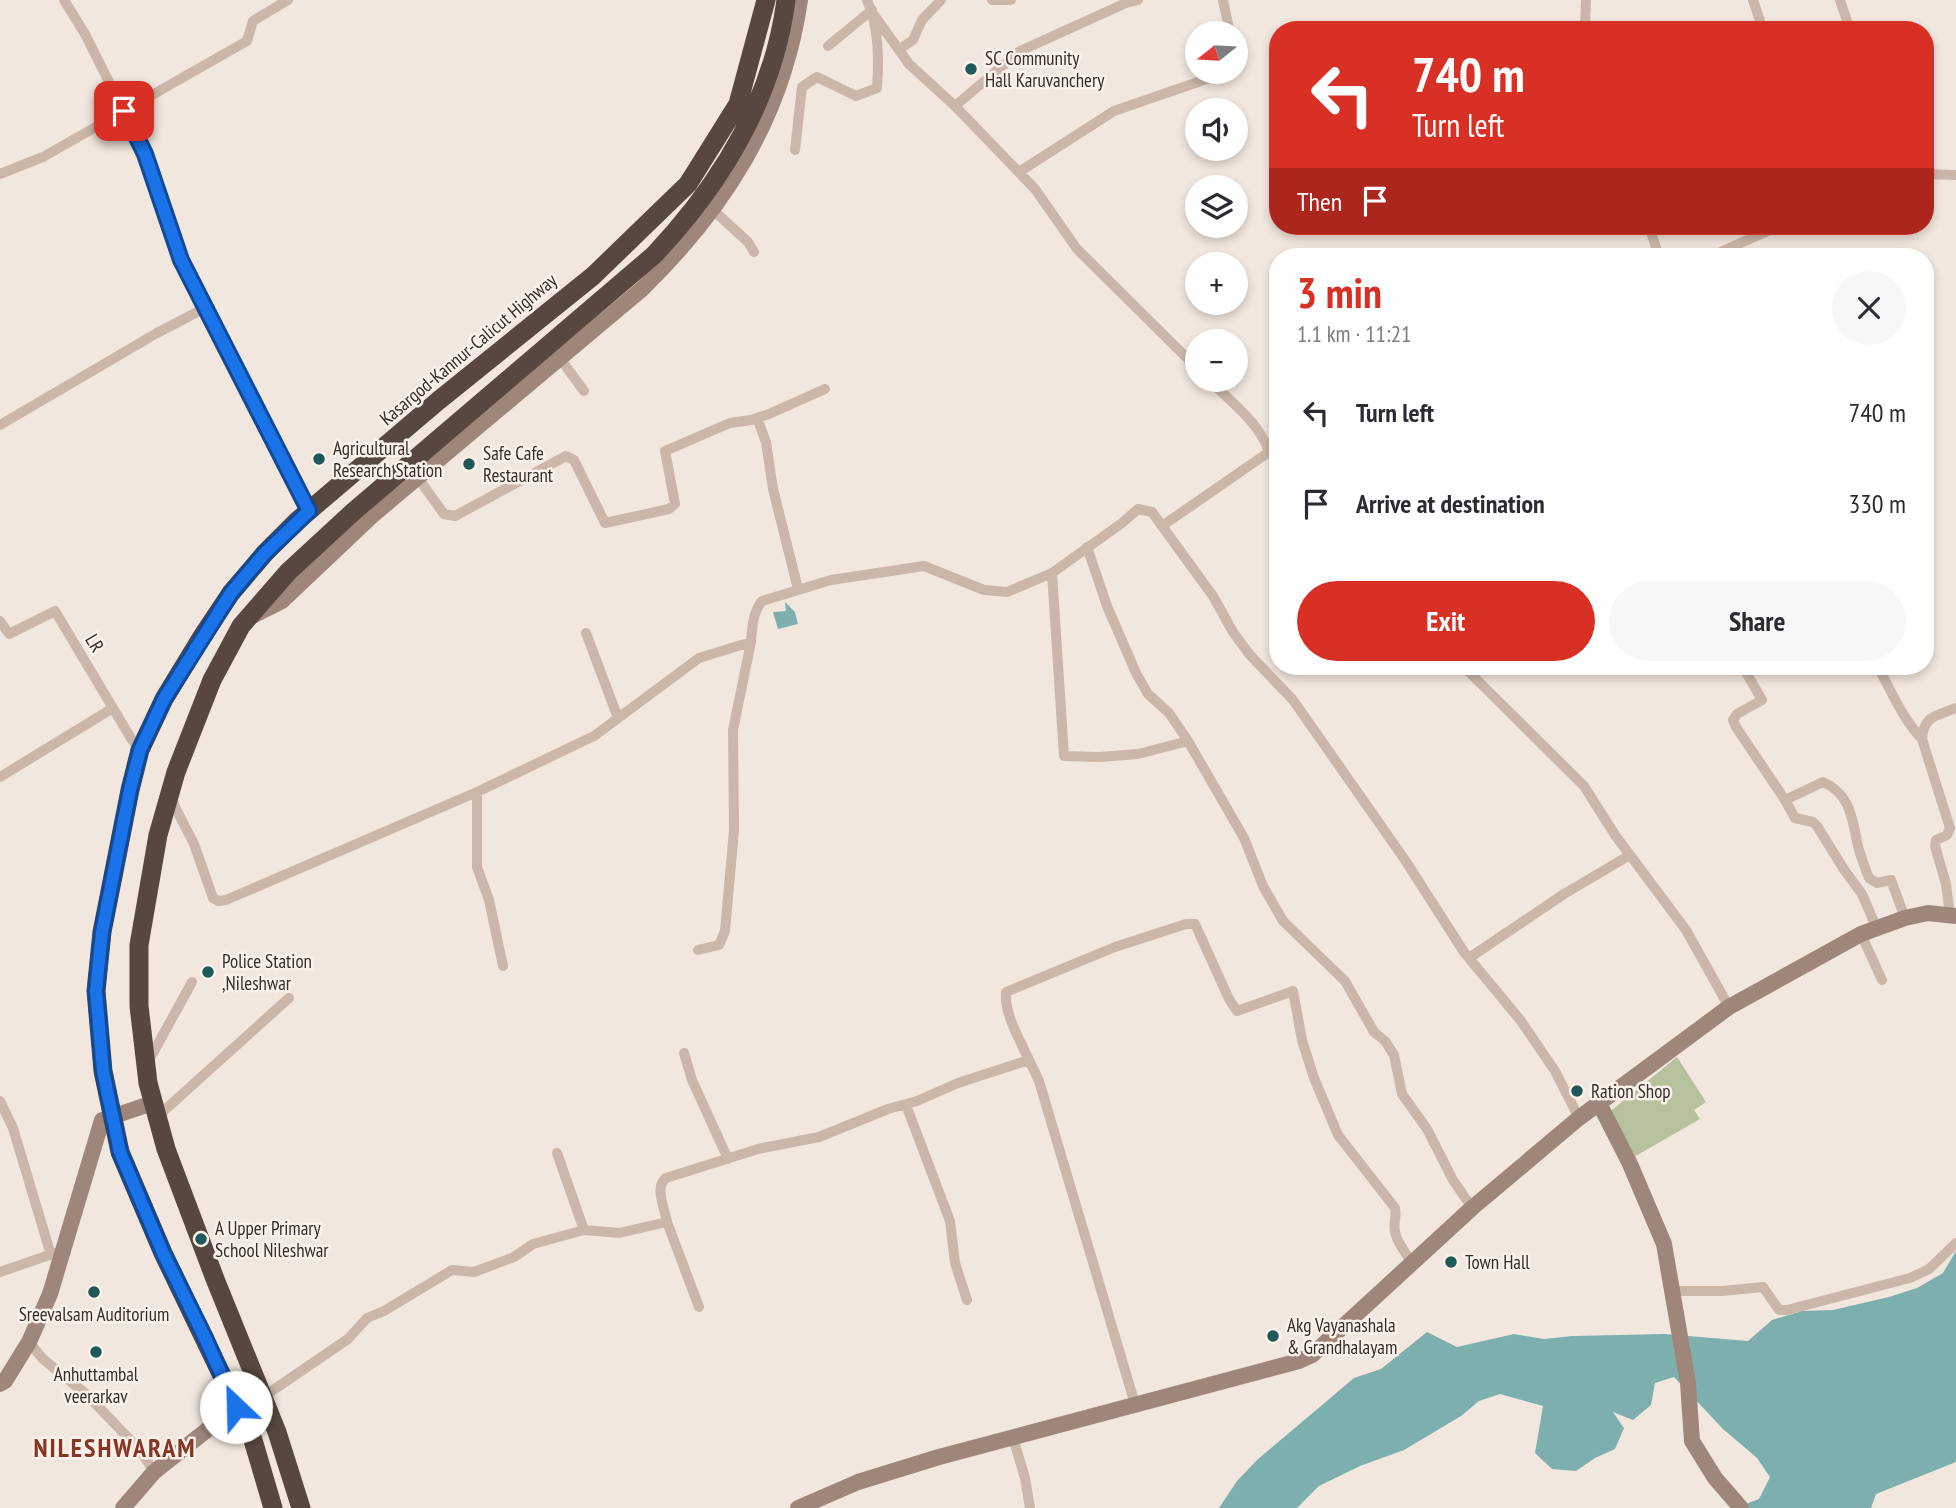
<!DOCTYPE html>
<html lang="en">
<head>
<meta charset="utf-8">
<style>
  :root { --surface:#fff; --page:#f7f7f7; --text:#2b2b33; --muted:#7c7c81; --accent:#d93025 }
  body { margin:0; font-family:"PT Sans Narrow",sans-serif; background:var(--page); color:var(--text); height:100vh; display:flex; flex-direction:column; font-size:26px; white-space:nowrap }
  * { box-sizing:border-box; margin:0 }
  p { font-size:23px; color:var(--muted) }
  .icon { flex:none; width:38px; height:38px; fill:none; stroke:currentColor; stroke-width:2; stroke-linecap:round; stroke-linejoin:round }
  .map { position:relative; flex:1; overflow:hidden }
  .sheet { position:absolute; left:1269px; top:248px; width:665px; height:427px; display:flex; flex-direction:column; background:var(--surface); border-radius:28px; box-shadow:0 4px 10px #0003 }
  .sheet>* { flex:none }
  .hud { position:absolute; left:1269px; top:21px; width:665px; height:214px; border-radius:28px; box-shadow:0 4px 10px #0003; background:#d93025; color:#fff; overflow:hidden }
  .needle { width:46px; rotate:252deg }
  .fabs { position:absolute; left:1185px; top:21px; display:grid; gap:14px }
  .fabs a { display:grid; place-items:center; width:63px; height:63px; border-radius:50%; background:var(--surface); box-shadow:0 4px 10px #0003; font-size:35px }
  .pin { position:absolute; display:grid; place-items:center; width:60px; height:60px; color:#fff; margin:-30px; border-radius:14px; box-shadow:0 4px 10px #0006 }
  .me { position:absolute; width:77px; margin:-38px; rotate:336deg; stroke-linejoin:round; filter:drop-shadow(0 0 5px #0008) }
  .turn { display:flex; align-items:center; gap:24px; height:147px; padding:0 28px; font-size:32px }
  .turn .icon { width:91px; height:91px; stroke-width:2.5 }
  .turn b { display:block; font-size:49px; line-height:60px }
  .then { display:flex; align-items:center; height:66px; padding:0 28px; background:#0003; gap:14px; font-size:26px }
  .round { display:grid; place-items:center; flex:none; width:74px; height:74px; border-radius:37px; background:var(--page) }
  .summary { display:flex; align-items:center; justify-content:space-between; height:119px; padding:0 28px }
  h1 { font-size:42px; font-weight:600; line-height:52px; color:var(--accent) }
  .action { display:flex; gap:14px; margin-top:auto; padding:14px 28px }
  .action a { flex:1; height:80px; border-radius:42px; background:var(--accent); color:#fff; font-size:28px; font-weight:600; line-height:80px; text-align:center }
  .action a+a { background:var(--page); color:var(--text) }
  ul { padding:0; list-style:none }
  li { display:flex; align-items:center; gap:21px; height:91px; padding:0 28px }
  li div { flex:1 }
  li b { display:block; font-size:26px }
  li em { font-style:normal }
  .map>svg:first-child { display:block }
  .green { fill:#b7c19d }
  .water { fill:#7dafaf }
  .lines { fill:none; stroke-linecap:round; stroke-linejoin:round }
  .street { stroke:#cab7a9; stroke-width:10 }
  .secondary { stroke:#9e867b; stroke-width:16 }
  .highway { stroke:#584740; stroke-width:19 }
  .route-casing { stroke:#114b97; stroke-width:18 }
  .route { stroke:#1a73e8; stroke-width:12 }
  .poi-dot { fill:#1f5859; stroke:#faf2ea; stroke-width:2.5 }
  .labels { text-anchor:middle; stroke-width:5; stroke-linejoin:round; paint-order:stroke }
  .poi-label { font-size:19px; fill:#382d29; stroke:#faf2ea; text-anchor:start }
  .street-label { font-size:19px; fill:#382d29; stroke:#faf2ea }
  .district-label { font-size:26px; font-weight:bold; letter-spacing:2px; fill:#863623; stroke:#faf2ea }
</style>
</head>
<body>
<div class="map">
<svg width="1956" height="1508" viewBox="0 0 1956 1508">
  <rect width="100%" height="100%" fill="#f2e7de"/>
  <!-- green -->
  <path class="green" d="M1677,1057L1706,1102L1694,1110L1700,1119L1634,1157L1607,1114Z"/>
  <!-- water -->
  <path class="water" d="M785,602L795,612L798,624L778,629L773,612L786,611Z
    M1956,1251V1462L1876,1494L1871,1508H1735L1759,1499L1770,1477L1757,1458L1723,1429L1674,1377L1655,1383L1651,1405L1633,1420L1613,1412L1624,1428L1615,1449L1595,1458L1576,1471L1552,1469L1535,1453L1543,1406L1500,1394L1479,1401L1461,1416L1404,1450L1360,1466L1319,1486L1297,1508H1219L1237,1481L1258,1459L1354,1378L1381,1369L1427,1332L1457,1347L1514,1334L1544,1339L1573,1336L1664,1334L1748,1341L1772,1320L1802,1311L1833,1310L1889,1297L1917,1288L1943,1273Z"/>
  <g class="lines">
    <!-- street -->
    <path class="street" d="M64,0L85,34L145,154L181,260L309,511
      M992,0H1011
      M1223,0L1230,33
      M1753,0L1763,30
      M1840,0L1850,30
      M874,15L909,64L955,106L1035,189L1077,249L1197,368
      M1585,30L1586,0
      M828,46L872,10
      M900,49L913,40L922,20L941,0
      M955,106L1020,51L1126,3L1138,0
      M795,150L802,87L817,77L856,96L877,88C879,58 879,28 867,0
      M1019,172L1114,111L1227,72
      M0,174L43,157L247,41L253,21L288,0
      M1925,174L1956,175
      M713,210L748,242L754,252
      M1649,226L1659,257
      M1709,257L1779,226
      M559,357L584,391
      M1209,380C1230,401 1260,423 1269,452
      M757,418L766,442L773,489L798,589
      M0,425L157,333L205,308
      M418,478L444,514L455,516L566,456L574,460L605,523L669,509L675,504L665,451L730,423L751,420L769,414L825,389
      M1162,526L1213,596L1233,632L1250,655L1293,700L1405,860L1464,952L1521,1021L1555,1071L1579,1118
      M1087,547L1107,606L1136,673L1148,694L1169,713L1188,741L1244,838L1263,886L1283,921L1345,981L1374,1032L1385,1041L1394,1055L1402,1094L1427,1129L1453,1180L1472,1208
      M1052,573L1064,756L1100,757L1138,754L1188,741
      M0,621L9,634L55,611L132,740L140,750
      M586,633L618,718
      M1464,667L1584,786L1615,835L1686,930L1729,1007
      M1743,667L1762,700L1737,714L1733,720L1736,727L1785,800L1823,782C1851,794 1852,819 1858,846C1861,857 1865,868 1869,878L1877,883L1891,880L1905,918
      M1878,667C1892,692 1902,718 1922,739
      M0,777L113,708
      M477,792V867L489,900L503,966
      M172,798L175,807L194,844L213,898L218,901L226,900L477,792L594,736L699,658L751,642C752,628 753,612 762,601L831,580L924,566L984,590L1007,592L1052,573L1122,523L1138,509L1152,512L1162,526L1269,452L1278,449
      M1785,800L1795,818L1813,822L1817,826L1845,871L1862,894L1877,929
      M1950,916L1946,884L1935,846L1936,840L1947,835L1950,828L1922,739C1924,715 1936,716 1956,708
      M1861,934L1882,980
      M698,950L719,945L725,931L734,830L733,730L751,642
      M1469,958L1564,894L1630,855
      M684,1053L692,1080L728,1159
      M1029,1060C1020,1040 1004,1014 1006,992L1115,947L1186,924H1195L1229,999L1237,1011L1293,991L1302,1040L1314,1078L1338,1135L1395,1208C1397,1217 1393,1223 1395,1232C1397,1243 1407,1254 1412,1264
      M148,1062L192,982
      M0,1101L13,1128L51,1255
      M906,1105L950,1221L955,1263L967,1300
      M157,1117L289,998
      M557,1153L584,1230
      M667,1222L699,1307
      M0,1272L55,1253
      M1672,1291H1722L1763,1287L1779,1310H1787L1910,1278L1929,1269L1956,1243
      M29,1342L43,1359L86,1394L141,1451L154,1472
      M263,1397L348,1339L367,1318L384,1311L452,1270L474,1272L514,1257L533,1244L584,1230L619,1233L667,1222C665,1209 654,1187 666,1178L758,1149L819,1137L888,1109L917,1101L958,1083L1029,1060L1039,1081L1135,1404
      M1013,1438L1025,1478L1030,1508"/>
    <!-- secondary -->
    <path class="secondary" d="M254,615L282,601L374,514L642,289C725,208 783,117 800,0
      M1599,1103L1630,1164L1664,1244L1688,1383L1692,1441L1715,1478L1741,1508
      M0,1384L5,1381L29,1342L50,1294L102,1120L153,1103
      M123,1508L154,1472L236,1407
      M798,1508L858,1482L939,1457L1299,1361L1312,1355L1472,1208L1579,1118L1729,1007L1861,934L1905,918L1928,913L1956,916"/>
    <!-- highway -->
    <path class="highway" d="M273,1508L253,1440L163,1253L120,1152L103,1071L96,991L102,932L130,790L140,750L164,699L203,635L231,593L265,553L297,521L438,401L593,276L688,184L738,104L766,0
      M301,1508L277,1432L215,1279L166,1149L148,1083L139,1006V945L158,835L176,772L212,680L241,626L288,572L353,512L654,255C721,184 773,99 786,0"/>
  </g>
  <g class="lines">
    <!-- route casing -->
    <g class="route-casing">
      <path id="route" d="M124,111L145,154L181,260L309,511L265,553L231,593L164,699L140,750L130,790L102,932L96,991L103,1071L120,1152L163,1253L205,1338L236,1407"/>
    </g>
    <!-- route -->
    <use href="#route" class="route"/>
  </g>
  <!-- markers -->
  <g class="poi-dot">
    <circle cx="971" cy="69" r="7"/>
    <circle cx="319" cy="459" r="7"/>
    <circle cx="469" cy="464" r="7"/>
    <circle cx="208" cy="972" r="7"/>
    <circle cx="1577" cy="1091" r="7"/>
    <circle cx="201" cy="1239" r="7"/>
    <circle cx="1451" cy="1262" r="7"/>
    <circle cx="94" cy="1292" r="7"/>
    <circle cx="1273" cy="1336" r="7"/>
    <circle cx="96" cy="1352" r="7"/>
  </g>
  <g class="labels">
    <!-- poi labels -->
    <g class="poi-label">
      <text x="985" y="65">SC Community<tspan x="985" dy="22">Hall Karuvanchery</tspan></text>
      <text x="333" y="455">Agricultural<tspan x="333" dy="22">Research Station</tspan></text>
      <text x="483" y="460">Safe Cafe<tspan x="483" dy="22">Restaurant</tspan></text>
      <text x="222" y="968">Police Station<tspan x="222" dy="22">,Nileshwar</tspan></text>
      <text x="1591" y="1098">Ration Shop</text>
      <text x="215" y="1235">A Upper Primary<tspan x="215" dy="22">School Nileshwar</tspan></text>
      <text x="1465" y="1269">Town Hall</text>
      <text x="94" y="1321" text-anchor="middle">Sreevalsam Auditorium</text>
      <text x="1287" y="1332">Akg Vayanashala<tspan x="1287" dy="22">&amp; Grandhalayam</tspan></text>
      <text x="96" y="1381" text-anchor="middle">Anhuttambal<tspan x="96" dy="22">veerarkav</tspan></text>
    </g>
    <!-- street labels -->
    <g class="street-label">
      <text transform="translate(468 349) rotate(-40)" y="7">Kasargod-Kannur-Calicut Highway</text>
      <text transform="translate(95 643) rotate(59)" y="7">LR</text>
    </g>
    <!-- district labels -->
    <g class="district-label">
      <text x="115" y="1457">NILESHWARAM</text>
    </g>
  </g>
</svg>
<div class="fabs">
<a><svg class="needle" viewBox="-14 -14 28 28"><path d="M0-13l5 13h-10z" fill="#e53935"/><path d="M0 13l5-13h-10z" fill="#7c7c81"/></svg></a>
<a><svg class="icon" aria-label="sound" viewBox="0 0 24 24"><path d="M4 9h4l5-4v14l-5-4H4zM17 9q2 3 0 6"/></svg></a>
<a><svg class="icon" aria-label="layers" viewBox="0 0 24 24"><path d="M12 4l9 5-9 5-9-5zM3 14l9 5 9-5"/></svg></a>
<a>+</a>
<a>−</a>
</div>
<div class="pin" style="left:124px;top:111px;background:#d93025"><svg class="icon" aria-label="arrive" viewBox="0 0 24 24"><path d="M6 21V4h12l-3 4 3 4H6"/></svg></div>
<svg class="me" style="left:236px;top:1407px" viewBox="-20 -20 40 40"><circle r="19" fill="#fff"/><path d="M0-13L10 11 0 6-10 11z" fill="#1a73e8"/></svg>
<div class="hud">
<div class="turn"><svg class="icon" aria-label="left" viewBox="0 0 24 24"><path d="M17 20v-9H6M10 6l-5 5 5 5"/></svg><div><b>740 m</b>Turn left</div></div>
<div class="then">Then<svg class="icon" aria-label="arrive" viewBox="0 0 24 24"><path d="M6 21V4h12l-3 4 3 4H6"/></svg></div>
</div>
<section class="sheet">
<div class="summary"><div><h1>3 min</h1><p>1.1 km · 11:21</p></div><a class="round"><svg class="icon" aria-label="close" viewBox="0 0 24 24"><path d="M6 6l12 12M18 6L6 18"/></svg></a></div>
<ul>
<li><svg class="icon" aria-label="left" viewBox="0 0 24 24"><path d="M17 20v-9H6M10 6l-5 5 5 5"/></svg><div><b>Turn left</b></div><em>740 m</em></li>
<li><svg class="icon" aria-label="arrive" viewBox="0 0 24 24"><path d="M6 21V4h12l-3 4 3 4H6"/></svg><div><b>Arrive at destination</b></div><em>330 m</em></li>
</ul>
<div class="action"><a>Exit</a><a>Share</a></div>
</section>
</div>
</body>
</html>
